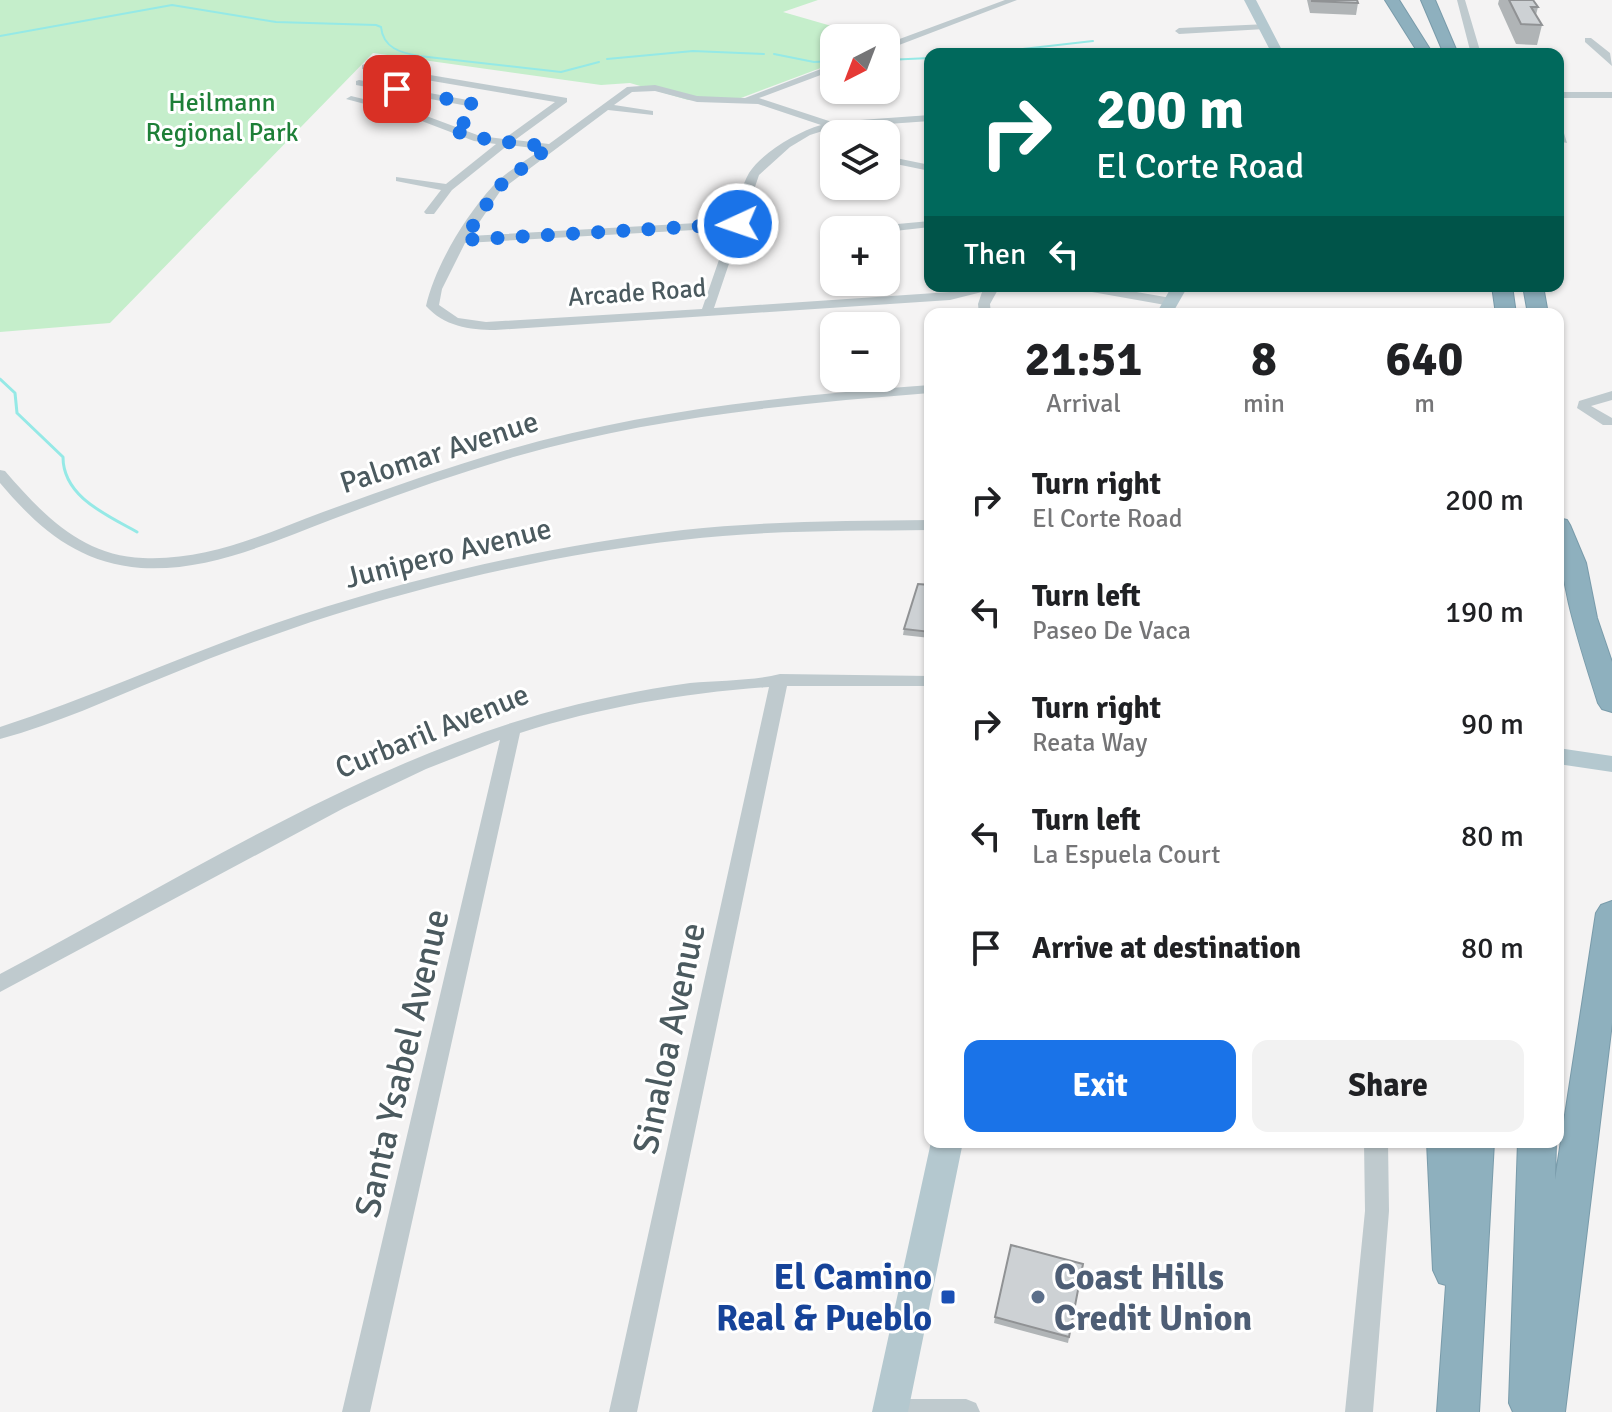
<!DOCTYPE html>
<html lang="en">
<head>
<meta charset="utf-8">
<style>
  :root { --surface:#fff; --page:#f2f2f2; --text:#202124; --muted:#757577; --accent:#1a73e8 }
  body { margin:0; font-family:Signika,sans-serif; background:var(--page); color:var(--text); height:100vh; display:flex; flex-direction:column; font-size:30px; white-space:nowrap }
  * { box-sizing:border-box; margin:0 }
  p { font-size:26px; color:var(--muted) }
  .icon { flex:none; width:44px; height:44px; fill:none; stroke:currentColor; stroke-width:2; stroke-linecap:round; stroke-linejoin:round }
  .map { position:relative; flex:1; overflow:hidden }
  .details { position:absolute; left:924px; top:308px; width:640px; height:840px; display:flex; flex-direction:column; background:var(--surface); border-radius:16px; box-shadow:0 2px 6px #0004 }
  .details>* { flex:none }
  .banner { position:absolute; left:924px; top:48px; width:640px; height:244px; border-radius:16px; box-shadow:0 2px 6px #0004; background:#00695c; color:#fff; overflow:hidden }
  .needle { width:52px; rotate:222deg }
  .tools { position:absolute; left:820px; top:24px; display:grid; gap:16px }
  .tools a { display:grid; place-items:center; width:80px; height:80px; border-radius:16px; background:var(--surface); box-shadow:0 2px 6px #0004; font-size:40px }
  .pin { position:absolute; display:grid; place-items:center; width:68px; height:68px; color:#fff; margin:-34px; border-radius:16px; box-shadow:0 4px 12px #0006 }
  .me { position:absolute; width:88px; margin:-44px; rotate:267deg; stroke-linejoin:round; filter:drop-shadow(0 0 6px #0008) }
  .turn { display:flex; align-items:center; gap:28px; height:168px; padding:0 40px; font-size:36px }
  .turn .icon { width:104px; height:104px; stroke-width:2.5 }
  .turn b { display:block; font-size:56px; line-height:68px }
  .then { display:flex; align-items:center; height:76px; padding:0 40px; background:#0003; gap:16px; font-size:30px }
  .eta { display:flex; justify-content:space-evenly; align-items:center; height:136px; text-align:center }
  .eta b { font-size:48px; font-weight:700; line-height:56px }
  .primary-button { display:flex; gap:16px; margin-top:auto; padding:16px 40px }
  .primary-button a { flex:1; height:92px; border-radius:16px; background:var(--accent); color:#fff; font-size:32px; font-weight:700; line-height:92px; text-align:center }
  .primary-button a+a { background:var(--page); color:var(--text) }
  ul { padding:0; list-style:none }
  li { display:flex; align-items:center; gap:24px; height:112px; padding:0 40px }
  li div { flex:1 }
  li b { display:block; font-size:30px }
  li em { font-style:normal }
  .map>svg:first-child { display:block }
  .green { fill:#c5eecb }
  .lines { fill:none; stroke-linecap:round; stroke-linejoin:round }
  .stream-far1 { stroke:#95e9e6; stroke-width:2 }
  .stream { stroke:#95e9e6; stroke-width:3 }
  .highway-casing { stroke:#799baa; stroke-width:2 }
  .minor { fill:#bfcace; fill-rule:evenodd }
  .major { fill:#b4c8cf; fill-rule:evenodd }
  .highway { fill:#8eb0be; fill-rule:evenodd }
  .wall { fill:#b0b4b6 }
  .building { fill:#cdd1d4; stroke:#909294; stroke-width:2 }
  .route { stroke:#1a73e8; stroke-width:14; stroke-dasharray:0 25.2 }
  .transit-dot { fill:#1a4fb4; stroke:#fff; stroke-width:3 }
  .service-dot { fill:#5c6f8a; stroke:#fff; stroke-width:3 }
  .labels { text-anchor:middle; stroke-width:6; stroke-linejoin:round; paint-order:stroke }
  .far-park-label { font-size:26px; fill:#1d7f37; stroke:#fff }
  .far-street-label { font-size:26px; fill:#4b5a5f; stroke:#fff }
  .street-label { font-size:30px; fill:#4b5a5f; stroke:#fff }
  .near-street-label { font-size:36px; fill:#4b5a5f; stroke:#fff }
  .near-transit-label { font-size:36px; font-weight:bold; fill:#164399; stroke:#fff; text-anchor:end }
  .near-service-label { font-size:36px; font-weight:bold; fill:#4e5e75; stroke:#fff; text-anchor:start }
</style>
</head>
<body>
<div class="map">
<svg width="1612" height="1412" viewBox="0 0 1612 1412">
  <rect width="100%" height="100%" fill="#f4f3f3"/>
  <!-- green -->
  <path class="green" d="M0,0H818L783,12L873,38H834V63L733,101L688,100L630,83L601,85L373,53L110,323L0,332Z"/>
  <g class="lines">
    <!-- stream-far1 -->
    <path class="stream-far1" d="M0,36L172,5L276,22L376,25L381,27C383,48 401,53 419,56L561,72L599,62
      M774,54L814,62L834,61
      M980,54L1093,41
      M607,59L693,51L764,54
      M886,60L930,58"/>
    <!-- stream -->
    <path class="stream" d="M0,379L15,393L17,413L63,457C63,497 107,515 137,532"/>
    <!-- highway casing -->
    <g class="highway-casing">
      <path id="highway" d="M1385,0H1399L1433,54H1419Z
        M1421,0H1435L1458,54H1444Z
        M1492,286H1512L1516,314H1496Z
        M1523,286H1543L1548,314H1528Z
        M1558,518L1567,520L1570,525L1586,563L1597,618L1612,662V712L1602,709L1598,703C1579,642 1558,582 1558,518Z
        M1612,901V1023L1565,1412H1513L1509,1403L1518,1142H1556L1555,1180L1596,913L1601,905Z
        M1427,1142H1494L1479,1412H1437L1446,1285L1439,1283L1433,1270Z"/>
    </g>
    <!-- minor -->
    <path class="minor" d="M1005,0H1017L886,50V44Z
      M1457,0H1465L1481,54H1471Z
      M1268,24L1265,29L1179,34L1175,31L1179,28Z
      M1585,38H1591L1610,53L1612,66L1585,42Z
      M365,64L567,98V102L515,140L549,144L627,87L655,85L697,96L745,98L834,64V70L759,98L832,122L930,115V121L832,128L810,135L790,147L759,175L714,308L950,292L978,286H1000L990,304L991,314H979L978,304L982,292L950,300L495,330C469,330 444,326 426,306C435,266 465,217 492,187C505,172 526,161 542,149L508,145L452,190L434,214H426L424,212L441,190L396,181V177L446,184L496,144L474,141L406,115L346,99L351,96L413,111L480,136L504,139L555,102L362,69V65ZM655,91L697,102L758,104L821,125C797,132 763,152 749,173C741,187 737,206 732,221L470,236L501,190L608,110L653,115V111L614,105L632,92ZM730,228L702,309L486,322L458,318L439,305L442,289L465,243Z
      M359,80L473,101L478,104L473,107L356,85V81Z
      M1558,92H1612V98H1558Z
      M1558,127L1563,130L1567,143L1558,141Z
      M886,156L930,165V171L886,162Z
      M930,221V227L886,232L859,230L865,227Z
      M1053,286H1102L1171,298L1177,302L1171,306L1092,292L1059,290Z
      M930,385V393C791,404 652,417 517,456C455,474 394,496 333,519C272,542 208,572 141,568C78,563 39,529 0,483V470L5,471C43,515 82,556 143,558C207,561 265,534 323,512C384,490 445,468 507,450C645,410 787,396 930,385Z
      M1612,391V400L1591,406L1612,418V425H1603L1577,408L1579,401Z
      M930,520V530C848,531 764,530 682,540C557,554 431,583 311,622C261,639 212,657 164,677C110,699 56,724 0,739V727C102,694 198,648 300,615C424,575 553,545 683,530C765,521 848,521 930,520Z
      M780,674L930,676V686H787L637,1412H609L769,687C684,693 602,707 520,733L370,1412H342L500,740L426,769L344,808L0,992V974C173,883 353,768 541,714C590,700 640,690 690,683C719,680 752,681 780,674Z
      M1364,1142H1388L1389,1211L1373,1412H1345L1365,1211Z
      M899,1399H966L976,1403L980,1412H885L889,1403Z"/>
    <!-- major -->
    <path class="major" d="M1244,0H1256L1284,54H1272Z
      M1172,286H1188L1172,314H1156Z
      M1558,748L1612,756V772L1558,764Z
      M931,1142H963L908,1412H872Z"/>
    <!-- highway -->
    <use href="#highway" class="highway"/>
  </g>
  <!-- wall -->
  <path class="wall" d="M1307,0H1357L1358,3L1356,15L1310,13Z
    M1499,0H1533L1538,7L1536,15L1542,25L1537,45L1516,44L1498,4Z
    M930,585V638L903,635L904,629Z
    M1083,1264L1068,1343L994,1323L995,1317Z"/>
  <!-- building -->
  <path class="building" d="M1312,0H1357L1358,3L1312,1Z
    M1509,0H1533L1538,7H1531L1542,25L1521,24Z
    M918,584L930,585V632L904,629Z
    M1011,1245L1083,1264L1069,1337L995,1317Z"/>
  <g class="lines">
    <!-- route -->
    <path class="route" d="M397,89L473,104L470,120L450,129C482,142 516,142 549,147L497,188L464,240L738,224"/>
  </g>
  <!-- markers -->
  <rect class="transit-dot" x="940" y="1289" width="16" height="16" rx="4"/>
  <circle class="service-dot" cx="1038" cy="1297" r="8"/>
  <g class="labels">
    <!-- far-park labels -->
    <g class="far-park-label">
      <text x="222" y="111">Heilmann<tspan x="222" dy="30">Regional Park</tspan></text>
    </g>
    <!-- far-street labels -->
    <g class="far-street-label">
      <text transform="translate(637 292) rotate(-4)" y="9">Arcade Road</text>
    </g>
    <!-- street labels -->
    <g class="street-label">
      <text transform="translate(439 452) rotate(-18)" y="10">Palomar Avenue</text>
      <text transform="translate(448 553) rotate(-14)" y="10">Junipero Avenue</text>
      <text transform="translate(432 731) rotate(-22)" y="10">Curbaril Avenue</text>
    </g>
    <!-- near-street labels -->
    <g class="near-street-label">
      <text transform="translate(668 1038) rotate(-78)" y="13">Sinaloa Avenue</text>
      <text transform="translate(401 1063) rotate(-77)" y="13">Santa Ysabel Avenue</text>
    </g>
    <!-- near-transit labels -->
    <g class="near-transit-label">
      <text x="932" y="1289">El Camino<tspan x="932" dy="41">Real &amp; Pueblo</tspan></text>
    </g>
    <!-- near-service labels -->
    <g class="near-service-label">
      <text x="1054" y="1289">Coast Hills<tspan x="1054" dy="41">Credit Union</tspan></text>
    </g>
  </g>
</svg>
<div class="tools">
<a><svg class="needle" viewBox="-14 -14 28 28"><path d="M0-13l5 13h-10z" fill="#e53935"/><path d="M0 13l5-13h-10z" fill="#757577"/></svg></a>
<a><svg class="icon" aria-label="layers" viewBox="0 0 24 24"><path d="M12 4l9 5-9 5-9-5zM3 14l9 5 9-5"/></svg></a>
<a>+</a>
<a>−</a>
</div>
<div class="pin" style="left:397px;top:89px;background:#d93025"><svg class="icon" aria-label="arrive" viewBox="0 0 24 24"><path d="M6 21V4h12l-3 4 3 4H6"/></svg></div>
<svg class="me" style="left:738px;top:224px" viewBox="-20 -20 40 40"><circle r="17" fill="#1a73e8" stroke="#fff" stroke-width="3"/><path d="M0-11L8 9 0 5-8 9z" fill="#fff"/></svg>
<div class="banner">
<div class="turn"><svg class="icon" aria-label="right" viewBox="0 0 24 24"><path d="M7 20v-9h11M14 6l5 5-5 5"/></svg><div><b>200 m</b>El Corte Road</div></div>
<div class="then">Then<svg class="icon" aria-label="left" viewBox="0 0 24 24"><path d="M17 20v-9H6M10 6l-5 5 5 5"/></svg></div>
</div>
<section class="details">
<div class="eta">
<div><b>21:51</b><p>Arrival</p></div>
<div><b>8</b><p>min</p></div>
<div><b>640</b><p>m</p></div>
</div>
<ul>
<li><svg class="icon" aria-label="right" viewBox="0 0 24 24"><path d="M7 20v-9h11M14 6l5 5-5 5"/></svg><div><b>Turn right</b><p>El Corte Road</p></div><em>200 m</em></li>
<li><svg class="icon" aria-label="left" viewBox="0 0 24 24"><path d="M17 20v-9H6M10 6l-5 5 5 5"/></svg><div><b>Turn left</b><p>Paseo De Vaca</p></div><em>190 m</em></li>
<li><svg class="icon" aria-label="right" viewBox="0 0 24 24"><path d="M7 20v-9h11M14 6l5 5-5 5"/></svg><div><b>Turn right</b><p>Reata Way</p></div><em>90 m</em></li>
<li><svg class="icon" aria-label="left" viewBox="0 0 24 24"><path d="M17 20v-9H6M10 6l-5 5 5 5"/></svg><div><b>Turn left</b><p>La Espuela Court</p></div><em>80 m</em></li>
<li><svg class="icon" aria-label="arrive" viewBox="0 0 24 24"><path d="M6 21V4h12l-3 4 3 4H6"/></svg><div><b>Arrive at destination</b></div><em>80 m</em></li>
</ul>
<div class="primary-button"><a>Exit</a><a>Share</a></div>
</section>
</div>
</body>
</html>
